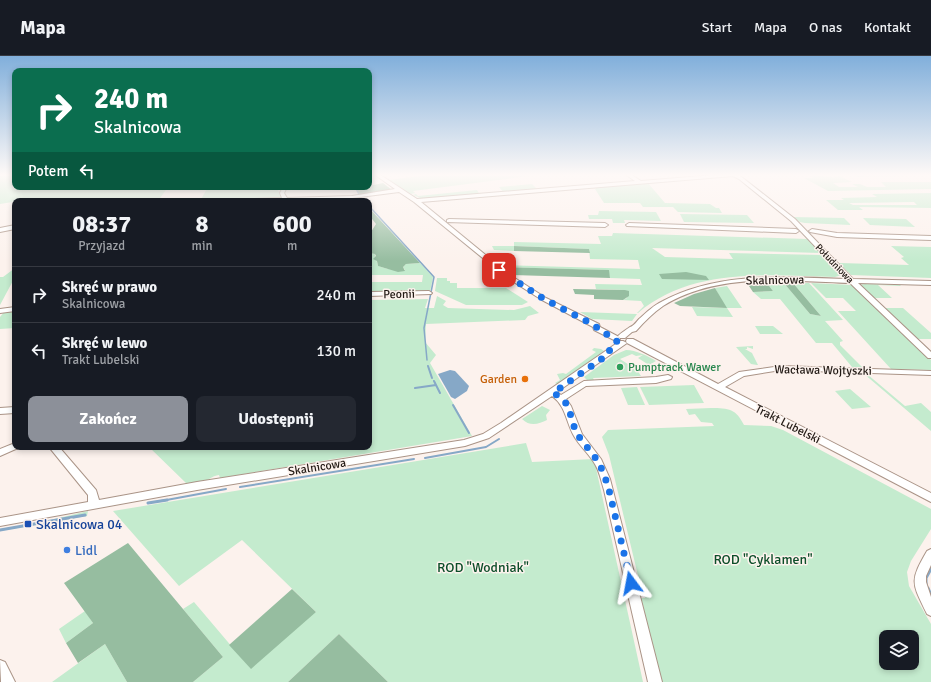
<!DOCTYPE html>
<html lang="pl">
<head>
<meta charset="utf-8">
<style>
  :root { --surface:#171b24; --page:#242831; --text:#f1f3f6; --muted:#9ea1a6; --line:#363941; --accent:#8c9099 }
  body { margin:0; font-family:Signika,sans-serif; background:var(--page); color:var(--text); height:100vh; display:flex; flex-direction:column; font-size:15px; white-space:nowrap }
  * { box-sizing:border-box; margin:0 }
  p { font-size:13px; color:var(--muted) }
  .icon { flex:none; width:22px; height:22px; fill:none; stroke:currentColor; stroke-width:2; stroke-linecap:round; stroke-linejoin:round }
  .map { position:relative; flex:1; overflow:hidden }
  .panel { position:absolute; left:12px; top:142px; width:360px; height:252px; display:flex; flex-direction:column; background:var(--surface); border-radius:8px; box-shadow:0 2px 6px #0003 }
  .panel>* { flex:none }
  .hud { position:absolute; left:12px; top:12px; width:360px; height:122px; border-radius:8px; box-shadow:0 2px 6px #0003; background:#0b6e4f; color:#fff; overflow:hidden }
  .controls { position:absolute; left:879px; top:574px; display:grid; gap:8px }
  .controls a { display:grid; place-items:center; width:40px; height:40px; border-radius:8px; background:var(--surface); box-shadow:0 2px 6px #0003; font-size:20px }
  .pin { position:absolute; display:grid; place-items:center; width:34px; height:34px; color:#fff; margin:-17px; border-radius:8px; box-shadow:0 2px 6px #0006 }
  .me { position:absolute; width:44px; margin:-22px; rotate:347deg; stroke-linejoin:round; filter:drop-shadow(0 0 3px #0008) }
  .turn { display:flex; align-items:center; gap:14px; height:84px; padding:0 16px; font-size:18px }
  .turn .icon { width:52px; height:52px; stroke-width:2.5 }
  .turn b { display:block; font-size:28px; line-height:34px }
  .then { display:flex; align-items:center; height:38px; padding:0 16px; background:#0003; gap:8px; font-size:15px }
  .eta { display:flex; justify-content:space-evenly; align-items:center; height:68px; text-align:center }
  .eta b { font-size:24px; font-weight:700; line-height:28px }
  .cta { display:flex; gap:8px; margin-top:auto; padding:8px 16px }
  .cta a { flex:1; height:46px; border-radius:8px; background:var(--accent); color:#fff; font-size:16px; font-weight:700; line-height:46px; text-align:center }
  .cta a+a { background:var(--page); color:var(--text) }
  ul { padding:0; list-style:none }
  li { display:flex; align-items:center; gap:12px; height:56px; padding:0 16px; border-top:1px solid var(--line) }
  li div { flex:1 }
  li b { display:block; font-size:15px }
  li em { font-style:normal }
  header { display:flex; align-items:center; gap:24px; box-sizing:border-box; height:56px; padding:0 20px; background:var(--surface); border-bottom:1px solid var(--line) }
  header strong { font-size:19px }
  nav { display:flex; gap:22px; margin-inline-start:auto; font-size:14px }
  .map>svg:first-child { display:block }
  .green { fill:#c4ebce; fill-rule:evenodd }
  .forest { fill:#96bda0 }
  .water { fill:#86a8c7 }
  .lines { fill:none; stroke-linecap:round; stroke-linejoin:round }
  .stream-far2 { stroke:#86a8c7; stroke-width:1.5 }
  .stream-far1 { stroke:#86a8c7; stroke-width:2 }
  .stream { stroke:#86a8c7; stroke-width:3 }
  .minor-casing { stroke:#aa9487; stroke-width:2 }
  .minor { fill:#fff; fill-rule:evenodd }
  .route { stroke:#1a73e8; stroke-width:7; stroke-dasharray:0 12.6 }
  .leisure-dot { fill:#2e9e5b; stroke:#fcf2ed; stroke-width:1.5 }
  .food-dot { fill:#e8710a; stroke:#fcf2ed; stroke-width:1.5 }
  .transit-dot { fill:#1a4fb4; stroke:#fcf2ed; stroke-width:1.5 }
  .shop-dot { fill:#3f7fe0; stroke:#fcf2ed; stroke-width:1.5 }
  .labels { text-anchor:middle; stroke-width:3; stroke-linejoin:round; paint-order:stroke }
  .far-street-label { font-size:10px; fill:#221a15; stroke:#fcf2ed }
  .street-label { font-size:12px; fill:#221a15; stroke:#fcf2ed }
  .leisure-label { font-size:12px; fill:#27864d; stroke:#fcf2ed; text-anchor:start }
  .food-label { font-size:12px; fill:#c56008; stroke:#fcf2ed; text-anchor:end }
  .near-transit-label { font-size:14px; fill:#164399; stroke:#fcf2ed; text-anchor:start }
  .near-shop-label { font-size:14px; fill:#366cbe; stroke:#fcf2ed; text-anchor:start }
  .near-park-label { font-size:14px; fill:#0c4e29; stroke:#fcf2ed }
</style>
</head>
<body>
<header>
<strong>Mapa</strong>
<nav><a>Start</a><a>Mapa</a><a>O nas</a><a>Kontakt</a></nav>
</header>
<div class="map">
<svg width="931" height="626" viewBox="0 0 931 626">
  <rect width="100%" height="100%" fill="#fcf2ed"/>
  <!-- green -->
  <path class="green" d="M9,118H15V131H168L158,145H29L36,144L37,142L0,148V119Z
    M434,118H544L413,135L415,137L411,138L389,124Z
    M808,118C819,118 827,122 838,121L832,118H835L852,126L833,127L839,131H858L852,128H860L867,131H886L881,126H931V133L828,135L804,122H813Z
    M852,118H899L904,120L857,121Z
    M648,127L665,147L710,148L716,152H719L722,157L678,156L673,151H643L640,147H604L595,133L598,131Z
    M532,128L538,134L504,137L499,131Z
    M208,131H276L283,143L200,145Z
    M477,134L480,139L423,143L413,139L416,138L418,140Z
    M931,137V152L859,151L863,154H838L826,144H844L841,142L877,141L872,138ZM914,146L917,149H853L849,147Z
    M599,155L656,156L661,165L624,164L625,167H613L612,163H589L588,159H598Z
    M680,158L747,159L754,167L684,166Z
    M793,161L844,162L851,169L805,167L800,166Z
    M863,162L906,163L915,171L870,169Z
    M613,177L808,183L821,197L652,192L665,201L733,203L729,197L823,199L842,219L835,221C769,219 692,211 638,257H637L644,250L641,245L623,244L627,242L625,234L596,233L595,228L642,229L640,223L610,222L608,214L503,211L500,209L640,213L638,204L590,203L589,193L514,190V195L494,194L492,190H514V186L601,188L598,180H612Z
    M891,190L931,191V222L851,219L839,207L909,209L901,202L904,201Z
    M369,197L375,198L378,210L388,213L405,214L403,211L406,208L420,207L433,221L430,236L369,237V226H422L423,219H369Z
    M15,212V221L0,249V221H3Z
    M437,222H447V225H450V227H457V232H506L528,246L522,249H466L435,235Z
    M766,226H783L810,258L821,260L793,227H809L843,264L825,265L843,285L840,286V289L862,311H852L832,287H816L780,243H761L753,236L773,235Z
    M811,227L852,229L931,304V314L891,313L838,255H856L843,242H826Z
    M865,228L900,229L901,230L878,229L892,242H873L859,229Z
    M727,230L742,252H727L733,261L697,260L692,251L726,252L715,232Z
    M437,240L446,245L443,249L448,252L514,254L530,250L539,257L528,260L525,264L426,268L425,286L436,299L430,307L472,380L220,422L219,419C212,420 212,422 207,424C201,426 193,426 187,428L149,391H369V244L428,243L425,252H434Z
    M885,252H903L931,277V283H918Z
    M15,254V272L0,273V261L5,255Z
    M580,256L636,258H637L632,265L592,263Z
    M755,270H773L783,278H760Z
    M753,290V293L747,291V293H745L752,297L758,309H757L751,308L736,291Z
    M594,292L601,293L604,295L557,328L555,327L560,324L557,318L563,317L566,318L596,296L592,294Z
    M626,294C636,294 648,300 656,305L649,309L638,302L643,299L636,300L632,298L620,303L637,314L641,320L593,322L594,324H587L584,321L614,299Z
    M863,317L867,318L905,350L921,347L931,356V375Z
    M694,329L704,347L649,349L640,331Z
    M637,331L645,349H628L621,332Z
    M850,333L871,351L852,353L835,335Z
    M542,350L550,354L546,359L547,364C539,368 530,371 522,363Z
    M711,352C729,352 736,353 744,369L771,370L783,374L931,453V473L911,505L907,516L909,530L931,568V626H662L641,542H645L642,530L640,528L609,399L602,381L608,374L714,370L712,367L701,366L695,358L689,359L686,353ZM886,581H912V607H886Z
    M526,387L532,406L594,403L643,626H388L339,578L288,626H193L223,601L183,553L194,546L233,592L316,556L242,484L179,530L113,455Z
    M88,455L87,460L0,475V473L38,467Z
    M85,555L93,567L66,587L59,573Z
    M105,588L127,626H52Z"/>
  <!-- forest -->
  <path class="forest" d="M383,127L392,134L360,139L355,131H369V130Z
    M369,152L420,207L406,208L403,211L405,215L398,216L378,210L377,205L373,203L376,200L375,198L369,197V179L376,168L369,159Z
    M514,190L589,193L590,197L514,195Z
    M503,211L609,214L610,222L513,219Z
    M686,216L706,220L709,224L662,223L659,218Z
    M766,226L773,235L753,236L747,227Z
    M783,226L793,227L821,260L810,258Z
    M715,232L727,252L680,250L674,247L694,238Z
    M573,233L625,234L629,235V240L623,244L594,243V239L575,238Z
    M128,487L223,601L193,626H127L105,588L78,607L66,587L93,567L64,527Z
    M292,533L316,556L251,613L229,589Z
    M339,578L388,626H288Z"/>
  <!-- water -->
  <path class="water" d="M450,314L455,315L469,330L467,335L455,343L451,341L438,318Z"/>
  <g class="lines">
    <!-- stream-far2 -->
    <path class="stream-far2" d="M355,131L360,140
      M361,141L364,145
      M369,150L434,221L424,272L427,304"/>
    <!-- stream-far1 -->
    <path class="stream-far1" d="M428,310L432,322
      M434,325L440,337
      M415,332L436,329
      M453,349L469,377
      M425,402L486,391L499,383
      M240,431L414,403
      M161,445L226,433"/>
    <!-- stream -->
    <path class="stream" d="M148,447L167,444
      M0,474L85,459
      M926,528V522L931,513
      M928,532L931,539"/>
    <!-- minor casing -->
    <g class="minor-casing">
      <path id="minor" d="M374,118H379L417,143L635,125L625,118H630L641,125L726,118H741L739,119L795,163L853,223L931,225V229L858,227L931,296V302H928L850,227C789,225 717,216 663,250C653,257 644,266 636,275L632,276L625,282H619L618,280C622,276 626,274 630,271C634,270 637,265 639,263C647,256 654,249 663,245C719,215 785,221 846,223L791,165L739,123L733,120L421,146L510,219L546,242L599,268L600,271L619,281L620,283L616,285L594,274L593,271L542,244L506,221L414,146L399,136L352,142L248,145L251,143L282,142L280,137L283,131H287L284,137L287,142L352,140L395,133Z
        M449,163L605,167L608,169L605,171L447,166V164Z
        M629,167L796,173L799,175L796,177L627,170L626,169Z
        M15,169V173L0,176V172Z
        M812,173L837,177L931,180V184L837,181L810,176L809,175Z
        M429,235L432,237L431,238L369,240V236Z
        M15,251V255L0,257V253Z
        M627,283H633L718,328L739,316L781,310L931,315V319L781,314L744,320L725,331L931,437V446L627,287L626,285Z
        M620,285H623L627,287L557,336L561,339L584,325L656,321L668,319L672,321L671,323L656,327L586,330L566,343L571,350L582,378L601,403L610,423L662,626H648L604,434C601,424 599,413 593,405C587,396 579,389 574,380C566,366 566,350 552,340L489,382L465,390L197,434L0,470V462L88,446V439L49,391H59L96,434L99,444L197,426L464,384L483,378L501,367Z
        M15,351V357L0,358V352Z
        M15,387V391H19L18,392L0,400V393Z
        M931,493V509L926,520V526L931,541V560L927,558C912,527 909,526 927,495Z
        M0,604L5,606L15,626H1Z"/>
    </g>
    <!-- minor -->
    <use href="#minor" class="minor"/>
  </g>
  <!-- sky -->
  <linearGradient id="sky" x2="0" y2="1"><stop stop-color="#81afdb"/><stop offset="0.58" stop-color="#fef9f7"/><stop offset="1" stop-color="#fef9f7" stop-opacity="0"/></linearGradient>
  <rect width="931" height="205" fill="url(#sky)"/>
  <g class="lines">
    <!-- route -->
    <path class="route" d="M499,214L544,243L596,270L597,272L617,285L609,293L610,296L603,302L553,337L562,342L568,350L576,377L598,405L604,418L609,434L631,527"/>
  </g>
  <!-- markers -->
  <circle class="leisure-dot" cx="620" cy="311" r="4"/>
  <circle class="food-dot" cx="525" cy="323" r="4"/>
  <rect class="transit-dot" x="24" y="464" width="8" height="8" rx="2"/>
  <circle class="shop-dot" cx="67" cy="494" r="4"/>
  <g class="labels">
    <!-- far-street labels -->
    <g class="far-street-label">
      <text transform="translate(835 207) rotate(46)" y="4">Południowa</text>
    </g>
    <!-- street labels -->
    <g class="street-label">
      <text transform="translate(775 224) rotate(-1)" y="4">Skalnicowa</text>
      <text transform="translate(399 238) rotate(-1)" y="4">Peonii</text>
      <text transform="translate(823 314) rotate(1)" y="4">Wacława Wojtyszki</text>
      <text transform="translate(788 368) rotate(27)" y="4">Trakt Lubelski</text>
      <text transform="translate(317 411) rotate(-9)" y="4">Skalnicowa</text>
    </g>
    <!-- leisure labels -->
    <g class="leisure-label">
      <text x="628" y="315">Pumptrack Wawer</text>
    </g>
    <!-- food labels -->
    <g class="food-label">
      <text x="517" y="327">Garden</text>
    </g>
    <!-- near-transit labels -->
    <g class="near-transit-label">
      <text x="36" y="473">Skalnicowa 04</text>
    </g>
    <!-- near-shop labels -->
    <g class="near-shop-label">
      <text x="75" y="499">Lidl</text>
    </g>
    <!-- near-park labels -->
    <g class="near-park-label">
      <text x="763" y="508">ROD "Cyklamen"</text>
      <text x="483" y="516">ROD "Wodniak"</text>
    </g>
  </g>
</svg>
<div class="controls">
<a><svg class="icon" aria-label="layers" viewBox="0 0 24 24"><path d="M12 4l9 5-9 5-9-5zM3 14l9 5 9-5"/></svg></a>
</div>
<div class="pin" style="left:499px;top:214px;background:#d93025"><svg class="icon" aria-label="arrive" viewBox="0 0 24 24"><path d="M6 21V4h12l-3 4 3 4H6"/></svg></div>
<svg class="me" style="left:631px;top:527px" viewBox="-20 -20 40 40"><path d="M0-17L14 15 0 8-14 15z" fill="#1a73e8" stroke="#fff" stroke-width="4"/></svg>
<div class="hud">
<div class="turn"><svg class="icon" aria-label="right" viewBox="0 0 24 24"><path d="M7 20v-9h11M14 6l5 5-5 5"/></svg><div><b>240 m</b>Skalnicowa</div></div>
<div class="then">Potem<svg class="icon" aria-label="left" viewBox="0 0 24 24"><path d="M17 20v-9H6M10 6l-5 5 5 5"/></svg></div>
</div>
<section class="panel">
<div class="eta">
<div><b>08:37</b><p>Przyjazd</p></div>
<div><b>8</b><p>min</p></div>
<div><b>600</b><p>m</p></div>
</div>
<ul>
<li><svg class="icon" aria-label="right" viewBox="0 0 24 24"><path d="M7 20v-9h11M14 6l5 5-5 5"/></svg><div><b>Skręć w prawo</b><p>Skalnicowa</p></div><em>240 m</em></li>
<li><svg class="icon" aria-label="left" viewBox="0 0 24 24"><path d="M17 20v-9H6M10 6l-5 5 5 5"/></svg><div><b>Skręć w lewo</b><p>Trakt Lubelski</p></div><em>130 m</em></li>
</ul>
<div class="cta"><a>Zakończ</a><a>Udostępnij</a></div>
</section>
</div>
</body>
</html>
